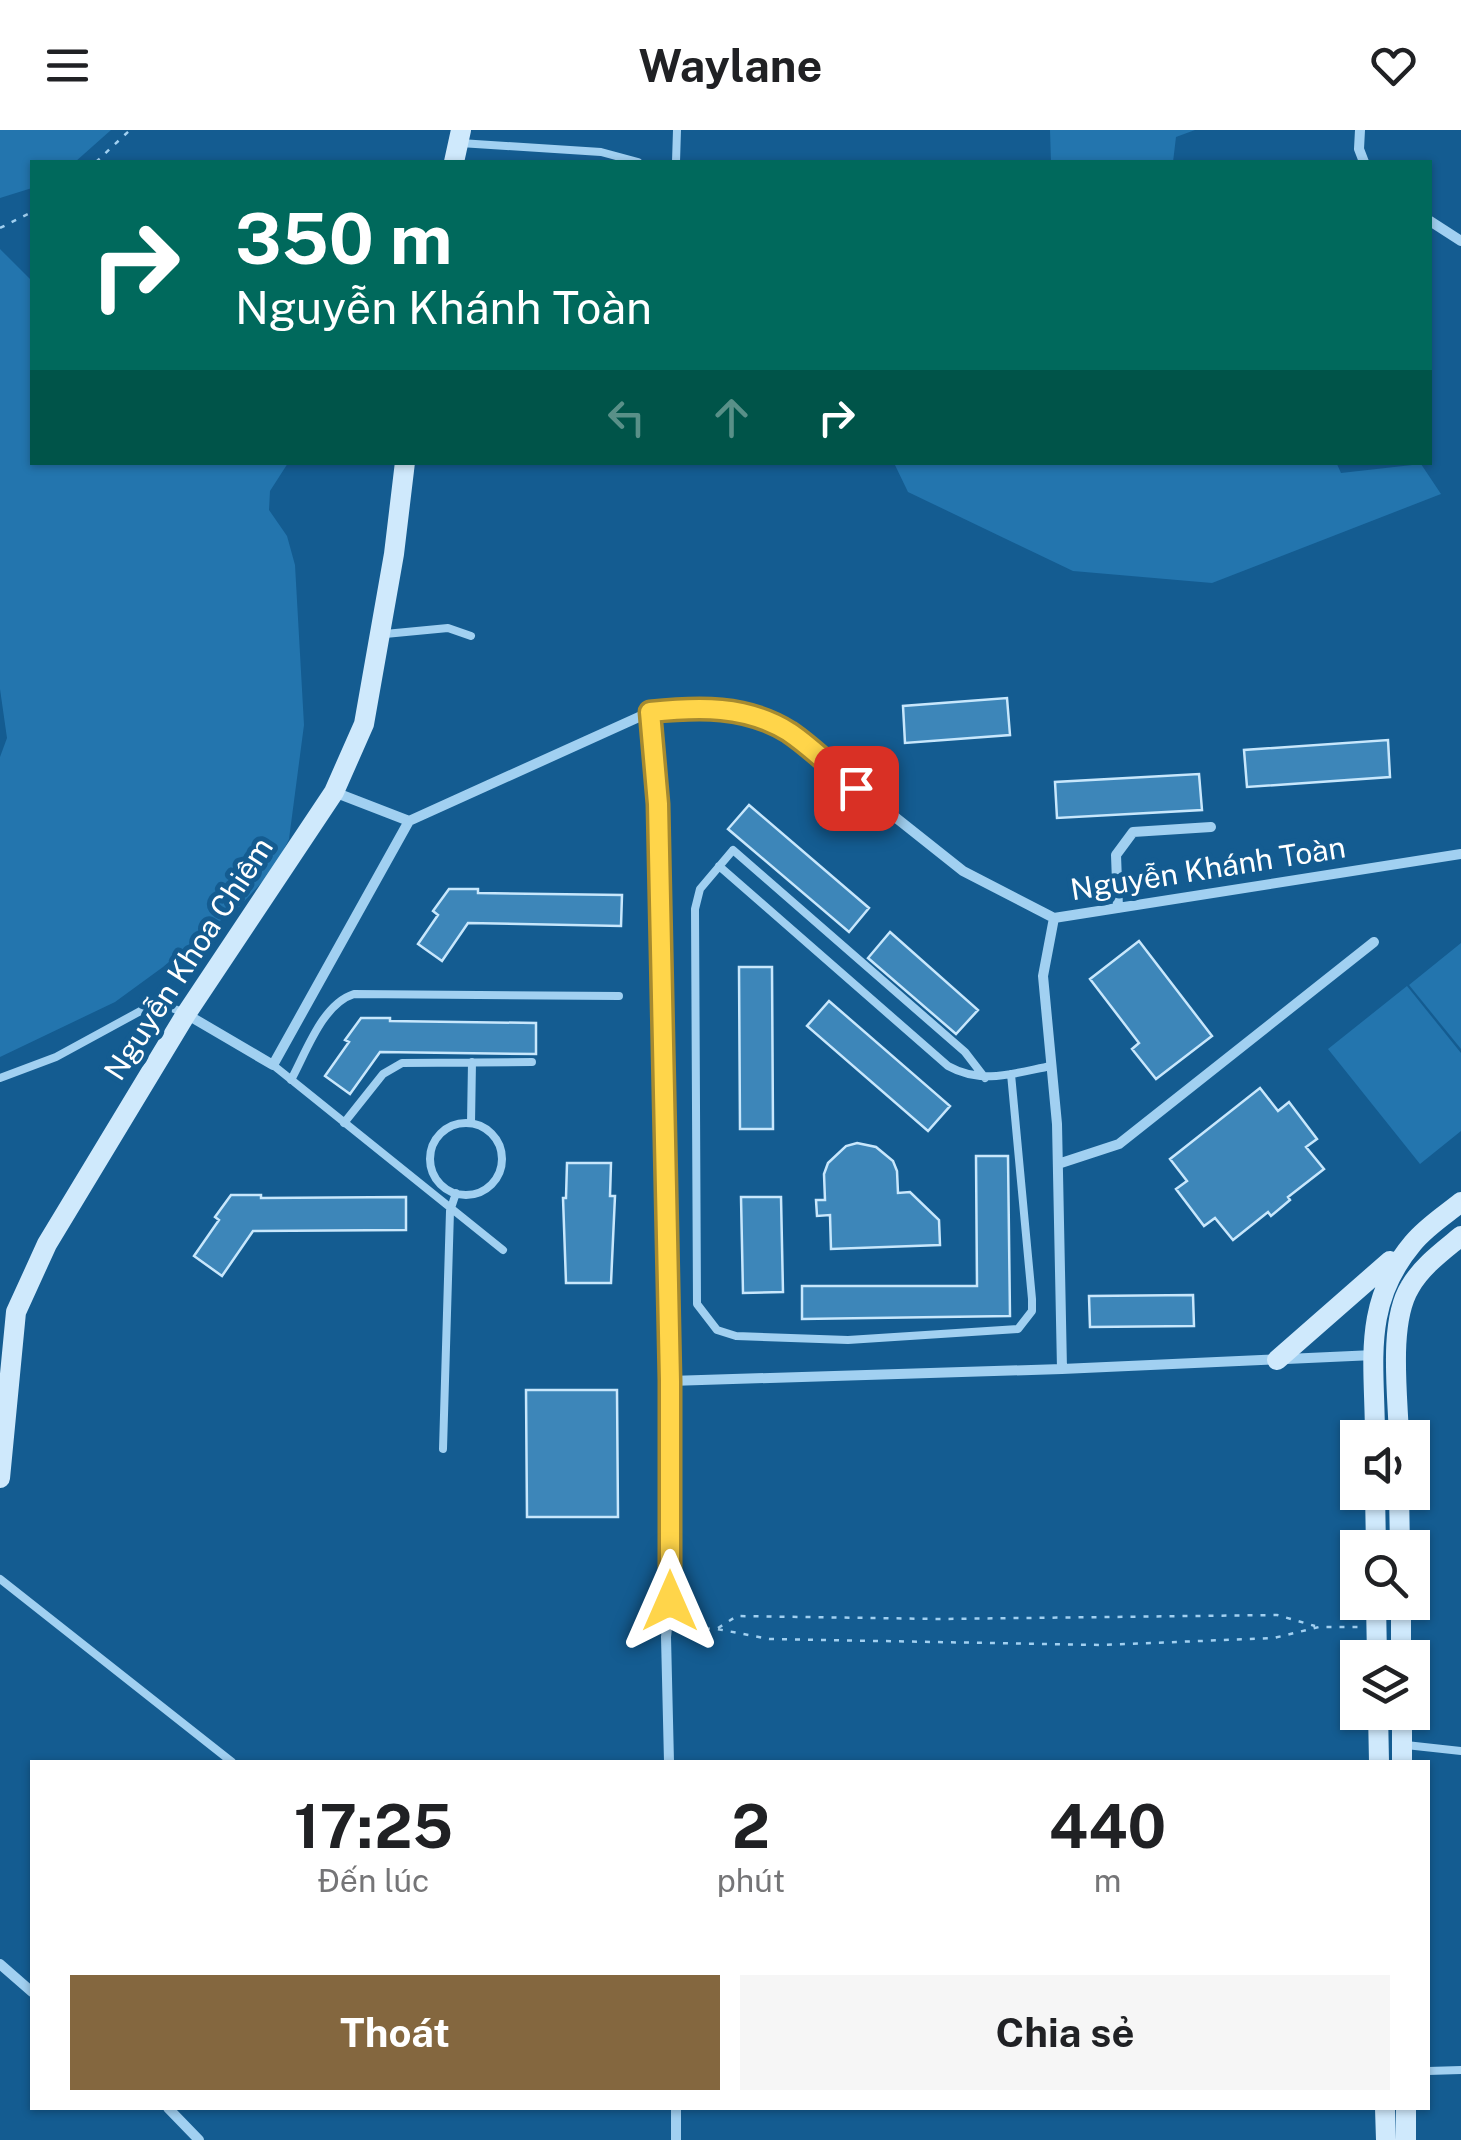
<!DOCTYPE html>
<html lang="vi">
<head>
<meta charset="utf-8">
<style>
  :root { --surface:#fff; --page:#f6f6f6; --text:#202124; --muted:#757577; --accent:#84673f }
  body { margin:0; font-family:"Public Sans",sans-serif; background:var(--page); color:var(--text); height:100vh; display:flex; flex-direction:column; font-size:38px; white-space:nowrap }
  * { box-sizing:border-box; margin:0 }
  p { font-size:32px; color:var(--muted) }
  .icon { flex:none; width:55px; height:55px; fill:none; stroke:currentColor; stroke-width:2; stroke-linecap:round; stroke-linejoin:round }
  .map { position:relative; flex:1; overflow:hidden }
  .panel { position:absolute; left:30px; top:1630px; width:1400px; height:350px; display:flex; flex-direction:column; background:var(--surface); border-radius:0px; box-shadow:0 2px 8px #0004 }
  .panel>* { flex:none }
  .hud { position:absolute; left:30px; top:30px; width:1402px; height:305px; border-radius:0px; box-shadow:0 2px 8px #0004; background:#00695c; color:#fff; overflow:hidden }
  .fabs { position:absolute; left:1340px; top:1290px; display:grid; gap:20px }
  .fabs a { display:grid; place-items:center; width:90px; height:90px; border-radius:0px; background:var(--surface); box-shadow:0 2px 8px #0004; font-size:50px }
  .pin { position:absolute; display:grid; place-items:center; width:85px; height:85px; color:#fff; margin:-42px; border-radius:20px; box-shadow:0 5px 15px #0006 }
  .me { position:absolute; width:110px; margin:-55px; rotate:0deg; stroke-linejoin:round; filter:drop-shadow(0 0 8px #0008) }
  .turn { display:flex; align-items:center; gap:35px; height:210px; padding:0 40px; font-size:45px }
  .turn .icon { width:130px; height:130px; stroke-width:2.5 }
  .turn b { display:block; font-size:70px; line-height:85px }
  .lanes { display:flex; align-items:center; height:95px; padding:0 40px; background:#0003; justify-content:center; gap:50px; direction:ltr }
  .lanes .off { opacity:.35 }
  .eta { display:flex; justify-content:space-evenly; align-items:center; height:170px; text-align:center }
  .eta b { font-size:60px; font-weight:700; line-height:70px }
  .button { display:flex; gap:20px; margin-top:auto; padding:20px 40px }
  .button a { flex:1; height:115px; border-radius:0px; background:var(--accent); color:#fff; font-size:40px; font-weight:700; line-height:115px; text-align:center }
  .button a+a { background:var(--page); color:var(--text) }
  header { display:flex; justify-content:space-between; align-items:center; height:130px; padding:0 40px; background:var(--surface); font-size:45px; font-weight:700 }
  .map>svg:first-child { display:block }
  .green { fill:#2375ae }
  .building { fill:#3d86b9; stroke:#c8e7fc; stroke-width:2.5 }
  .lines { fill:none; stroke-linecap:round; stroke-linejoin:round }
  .path { stroke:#a1d0f1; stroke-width:2.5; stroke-dasharray:5 8; stroke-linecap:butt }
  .lane { stroke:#a1d0f1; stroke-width:8 }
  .street { stroke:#a1d0f1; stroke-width:10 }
  .secondary { stroke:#cfe9fc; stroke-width:20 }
  .route-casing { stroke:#a68a30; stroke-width:25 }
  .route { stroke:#ffd54a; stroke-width:18 }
  .labels { text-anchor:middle; stroke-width:10; stroke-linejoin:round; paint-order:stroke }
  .street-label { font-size:30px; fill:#fff; stroke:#145c91 }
</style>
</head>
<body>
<header><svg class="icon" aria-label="menu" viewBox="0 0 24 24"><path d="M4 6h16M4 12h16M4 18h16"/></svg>Waylane<svg class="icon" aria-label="heart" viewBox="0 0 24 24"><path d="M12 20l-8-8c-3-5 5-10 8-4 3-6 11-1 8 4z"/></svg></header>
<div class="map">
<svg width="1461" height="2010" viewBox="0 0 1461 2010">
  <rect width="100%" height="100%" fill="#145c91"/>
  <!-- green -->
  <path class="green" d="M0,0H111L75,32H32V58L0,68Z
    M1050,0H1195L1176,7L1173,32H1051Z
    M0,119L32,151V332L288,333L270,361L269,380L287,406L295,435L304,595L289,709L274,739L238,778L203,803L163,837L115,872L0,927V627L7,608L0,559Z
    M1336,332L1341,343L1421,334L1441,364L1212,453L1073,441L908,362L894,333Z
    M1461,813V919L1409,855Z
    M1407,856L1461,923V1001L1420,1034L1328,919Z"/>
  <!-- building -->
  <path class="building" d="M1007,568L1010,605L905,613L903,576Z
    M1388,610L1390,647L1247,657L1244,620Z
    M1199,644L1202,680L1057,688L1055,652Z
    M749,675L869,778L849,802L728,699Z
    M449,759H478V763L622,765L621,796L468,793L442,831L418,814L438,785L433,781Z
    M890,802L978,880L956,904L868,828Z
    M1139,811L1212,906L1156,949L1132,919L1139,913L1090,849Z
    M739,837H772L773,999H740Z
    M829,871L950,976L928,1001L807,896Z
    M361,888H390V891L536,893V924L380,922L350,964L325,946L349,912L345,910Z
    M1260,958L1278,981L1289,972L1317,1009L1306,1017L1324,1039L1288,1067L1290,1070L1271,1086L1268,1082L1233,1110L1215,1088L1204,1096L1176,1059L1187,1051L1170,1029Z
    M857,1013L876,1017L893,1031L897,1041L898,1063L910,1062L939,1090L940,1115L831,1119L830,1085L817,1086L816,1070H825L824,1044L828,1033L846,1016Z
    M976,1026H1008L1010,1186L802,1189V1156H977Z
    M567,1033H611L610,1066H615L611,1153H566L563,1068H566Z
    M231,1065H261V1068L406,1067V1100L253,1101L222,1146L194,1126L219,1090L215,1087Z
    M741,1067H781L783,1162L743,1163Z
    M1193,1165L1194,1196L1090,1197L1089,1166Z
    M526,1260H617L618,1387H527Z"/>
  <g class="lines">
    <!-- path -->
    <path class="path" d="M96,32L130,0
      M0,98L32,82
      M679,1497L717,1499L769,1509L1101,1515L1274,1508L1319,1497H1358
      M718,1498L737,1486L939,1489L1277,1485L1315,1496"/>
    <!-- lane -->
    <path class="lane" d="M460,13L601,22L638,32
      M676,32L677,0
      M385,504L448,498L471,506
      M719,736L948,936C982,955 1015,943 1051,936
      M273,935L503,1120
      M0,948L56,927L157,872L182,882
      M985,948L965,922L733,720L700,759L695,779L697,1174L717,1200L736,1206L848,1210L1018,1199L1032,1181V1169L1011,944
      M291,950C306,923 322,874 354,864L619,866
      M344,993L383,944L402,933L532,932
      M471,993L472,932
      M430 1029a36 36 0 1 1 72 0a36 36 0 1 1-72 0Z
      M443,1319L450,1081L456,1063
      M0,1449L232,1632
      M1406,1615L1461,1621
      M1428,1941L1461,1940"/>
    <!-- street -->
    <path class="street" d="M1360,0L1359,19L1364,32
      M1430,91L1461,111
      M650,582L659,674L670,1251V1471L666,1507L669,1632
      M334,662L409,691L650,582L703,577L747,584L788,602L963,741L1054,788L1461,724
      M1118,778L1116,725L1133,702L1211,697
      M1054,788L1043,846L1057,994L1062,1239
      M186,884L273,935L409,691
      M1058,1034L1119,1014L1374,812
      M670,1251L1062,1239L1374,1225
      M0,1834L32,1862
      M168,1978L199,2010
      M676,1978V2010"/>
    <!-- secondary -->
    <path class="secondary" d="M454,32L461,0
      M1277,1230L1390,1131
      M1375,1308C1375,1232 1361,1175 1413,1113C1426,1097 1445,1085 1461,1072
      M1399,1308C1398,1266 1388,1193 1410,1157C1422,1136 1443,1121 1461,1106
      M0,1348L16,1182L47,1114L186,884L334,662L364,594L394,424L405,332
      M1375,1362L1376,1418
      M1399,1362L1400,1418
      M1376,1472L1377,1528
      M1401,1472V1528
      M1378,1582L1379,1632
      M1402,1582V1632
      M1385,1978L1386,2010
      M1406,1978V2010"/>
  </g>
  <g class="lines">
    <!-- route casing -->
    <g class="route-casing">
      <path id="route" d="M670,1471V1251L658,674L650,582C698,577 746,575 789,602C813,618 834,640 856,658"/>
    </g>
    <!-- route -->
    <use href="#route" class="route"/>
  </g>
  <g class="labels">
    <!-- street labels -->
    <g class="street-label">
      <text transform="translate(1208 739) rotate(-9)" y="10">Nguyễn Khánh Toàn</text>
      <text transform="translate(189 829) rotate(-57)" y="10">Nguyễn Khoa Chiêm</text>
    </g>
  </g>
</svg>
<div class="fabs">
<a><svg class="icon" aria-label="sound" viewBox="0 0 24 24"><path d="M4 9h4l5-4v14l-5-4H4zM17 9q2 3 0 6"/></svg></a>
<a><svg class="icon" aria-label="search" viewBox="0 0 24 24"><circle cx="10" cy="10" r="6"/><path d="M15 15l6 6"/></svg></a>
<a><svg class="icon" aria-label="layers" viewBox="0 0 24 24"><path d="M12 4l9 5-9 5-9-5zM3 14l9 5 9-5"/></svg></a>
</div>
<div class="pin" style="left:856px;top:658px;background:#d93025"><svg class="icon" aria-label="arrive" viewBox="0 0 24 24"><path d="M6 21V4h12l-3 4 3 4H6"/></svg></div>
<svg class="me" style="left:670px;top:1471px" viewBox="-20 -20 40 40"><path d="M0-17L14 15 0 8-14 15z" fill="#ffd54a" stroke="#fff" stroke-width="4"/></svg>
<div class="hud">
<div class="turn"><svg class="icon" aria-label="right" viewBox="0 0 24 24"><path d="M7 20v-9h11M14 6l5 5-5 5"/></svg><div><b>350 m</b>Nguyễn Khánh Toàn</div></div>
<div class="lanes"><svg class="icon off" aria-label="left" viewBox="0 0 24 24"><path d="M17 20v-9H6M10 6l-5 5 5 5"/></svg><svg class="icon off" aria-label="ahead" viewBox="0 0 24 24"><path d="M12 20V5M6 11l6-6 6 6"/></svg><svg class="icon" aria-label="right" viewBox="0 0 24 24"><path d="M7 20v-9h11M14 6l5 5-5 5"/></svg></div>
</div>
<section class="panel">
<div class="eta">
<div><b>17:25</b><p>Đến lúc</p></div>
<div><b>2</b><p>phút</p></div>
<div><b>440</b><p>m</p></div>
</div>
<div class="button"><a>Thoát</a><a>Chia sẻ</a></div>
</section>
</div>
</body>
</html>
